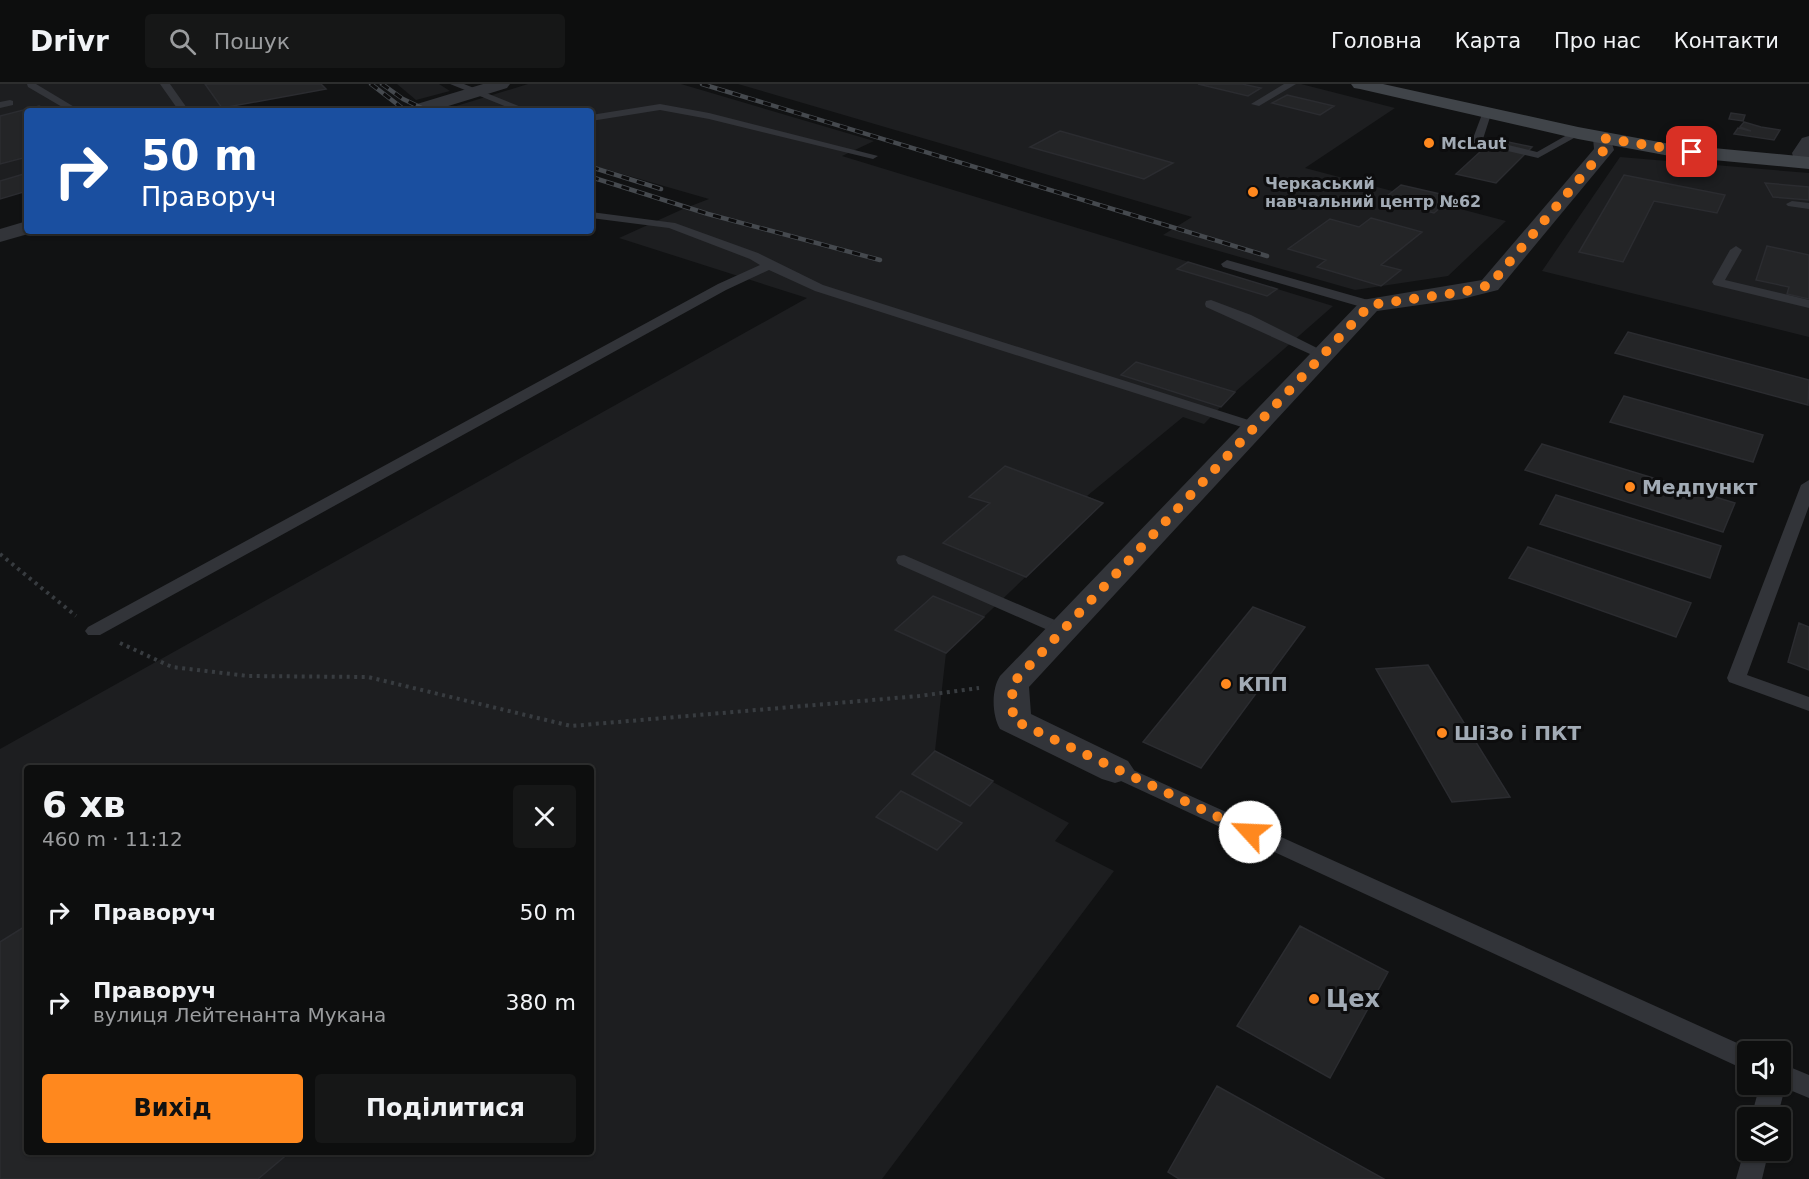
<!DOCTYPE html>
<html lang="uk">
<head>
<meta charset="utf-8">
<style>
  :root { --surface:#0d0e0e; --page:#161717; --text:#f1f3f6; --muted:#9a9c9e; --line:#2d2e2e; --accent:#ff881e }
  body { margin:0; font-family:"DejaVu Sans",sans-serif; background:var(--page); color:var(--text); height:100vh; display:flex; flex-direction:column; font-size:22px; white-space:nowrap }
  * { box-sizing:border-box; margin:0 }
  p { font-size:20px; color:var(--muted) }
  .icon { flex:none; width:33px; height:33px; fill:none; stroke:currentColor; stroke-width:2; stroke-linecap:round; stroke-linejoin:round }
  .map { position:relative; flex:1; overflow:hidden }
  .panel { position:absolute; left:24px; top:681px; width:570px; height:390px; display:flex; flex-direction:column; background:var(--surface); border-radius:6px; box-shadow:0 2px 4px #0004,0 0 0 2px var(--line) }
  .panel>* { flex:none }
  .top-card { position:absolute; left:24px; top:24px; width:570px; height:126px; border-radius:6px; box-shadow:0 2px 4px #0004,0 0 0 2px var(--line); background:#1a4fa0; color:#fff; overflow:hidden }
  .controls { position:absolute; left:1737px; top:957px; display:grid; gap:12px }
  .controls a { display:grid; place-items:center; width:54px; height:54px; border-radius:6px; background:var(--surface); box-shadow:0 2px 4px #0004,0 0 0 2px var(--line); font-size:30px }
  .pin { position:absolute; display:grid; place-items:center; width:51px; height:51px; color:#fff; margin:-26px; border-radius:12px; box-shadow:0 3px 9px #0006 }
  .me { position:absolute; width:66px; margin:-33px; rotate:295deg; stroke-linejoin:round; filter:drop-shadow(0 0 4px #0008) }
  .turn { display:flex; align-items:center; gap:21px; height:126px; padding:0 18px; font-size:27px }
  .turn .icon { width:78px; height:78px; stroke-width:2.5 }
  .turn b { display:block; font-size:42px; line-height:51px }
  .round { display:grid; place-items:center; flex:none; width:63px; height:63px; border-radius:6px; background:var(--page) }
  .headline { display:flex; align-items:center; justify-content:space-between; height:102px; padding:0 18px }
  h1 { font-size:36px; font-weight:700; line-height:45px }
  .cta { display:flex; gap:12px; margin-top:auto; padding:12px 18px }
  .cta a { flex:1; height:69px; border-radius:6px; background:var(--accent); color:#111; font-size:24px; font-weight:700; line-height:69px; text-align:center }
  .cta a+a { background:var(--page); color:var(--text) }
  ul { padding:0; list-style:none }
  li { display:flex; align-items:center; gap:18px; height:90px; padding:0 18px }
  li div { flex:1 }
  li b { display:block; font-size:22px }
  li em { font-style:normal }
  header { display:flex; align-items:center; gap:36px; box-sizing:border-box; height:84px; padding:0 30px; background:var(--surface); border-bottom:2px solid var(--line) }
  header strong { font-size:28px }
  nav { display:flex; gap:33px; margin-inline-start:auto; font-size:21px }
  .search { width:420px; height:54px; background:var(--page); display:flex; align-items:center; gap:15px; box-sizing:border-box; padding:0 21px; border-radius:6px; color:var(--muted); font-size:22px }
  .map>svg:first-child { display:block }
  .built { fill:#1d1e20; fill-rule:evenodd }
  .building { fill:#242527; stroke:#2b2c30; stroke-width:1.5 }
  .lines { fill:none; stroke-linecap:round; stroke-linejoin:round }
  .path { stroke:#383c40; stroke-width:4; stroke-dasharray:3 4.5; stroke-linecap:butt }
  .lane { fill:#323439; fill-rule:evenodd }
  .street { fill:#323439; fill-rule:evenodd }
  .secondary { fill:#404449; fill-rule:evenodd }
  .rail-casing { stroke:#45494e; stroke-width:4.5 }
  .rail { stroke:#0d0d0e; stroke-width:3; stroke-dasharray:8; stroke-linecap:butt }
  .route { stroke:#ff881e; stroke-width:10; stroke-dasharray:0 18 }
  .poi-dot { fill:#ff881e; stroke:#0d0d0e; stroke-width:2 }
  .labels { text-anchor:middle; stroke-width:6; stroke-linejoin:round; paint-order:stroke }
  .far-poi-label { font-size:16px; font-weight:bold; fill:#a2abb5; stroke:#0d0d0e; text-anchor:start }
  .poi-label { font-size:20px; font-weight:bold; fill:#a2abb5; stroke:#0d0d0e; text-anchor:start }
  .near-poi-label { font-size:24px; font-weight:bold; fill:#a2abb5; stroke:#0d0d0e; text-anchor:start }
</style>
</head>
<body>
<header>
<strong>Drivr</strong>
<div class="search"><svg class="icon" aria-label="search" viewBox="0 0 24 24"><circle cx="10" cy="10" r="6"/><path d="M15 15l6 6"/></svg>Пошук</div>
<nav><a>Головна</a><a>Карта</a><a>Про нас</a><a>Контакти</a></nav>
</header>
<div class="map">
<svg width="1809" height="1095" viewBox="0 0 1809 1095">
  <rect width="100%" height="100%" fill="#111213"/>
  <!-- built -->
  <path class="built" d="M0,0H321L326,5L223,24L228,27H27V107L0,115Z
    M397,0H439L450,7L416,16Z
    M528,0H681L874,57L842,72L1333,222L1235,308L1204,340L1183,333L1087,412L1103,419L946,569L935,667L1069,739L1055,757L1114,787L882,1095H0V665L807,214L619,154L683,125L709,115L591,81V27H440ZM27,684H591V1068H27Z
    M738,0H1301L1395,24L1305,84L1506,137L1448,192L1355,206L1163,151L1192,133Z
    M1620,73L1809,89V253L1542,187Z"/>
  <!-- building -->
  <path class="building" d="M205,0H321L326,5L222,24Z
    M1198,0H1242L1261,4L1248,12Z
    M1287,11L1334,22L1320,31L1272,19Z
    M39,22L48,27H27V73L0,80V32Z
    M1731,29L1745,31L1743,37L1729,35Z
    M1744,38L1761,43L1780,46L1774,56L1734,50L1738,44L1751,47L1740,43Z
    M1060,47L1173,79L1144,95L1030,63Z
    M1494,55L1532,63L1496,99L1456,90Z
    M27,89V107L0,115V97Z
    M1624,91L1725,111L1717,129L1654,117L1623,178L1579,168Z
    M1765,99L1809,103V116L1773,113Z
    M1401,101L1453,113L1434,129L1382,116Z
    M1371,134L1422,148L1381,181L1401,186L1381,202L1317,183L1326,176L1288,165L1330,135L1359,143Z
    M1767,162L1809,171V215L1787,210L1789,203L1756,196Z
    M1188,178L1277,205L1267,212L1177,185Z
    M1628,248L1809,296L1808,321L1615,269Z
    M1136,278L1235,308L1221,323L1121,291Z
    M1624,312L1763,351L1753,378L1610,338Z
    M1542,360L1735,419L1723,448L1525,386Z
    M1005,382L1103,419L1026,493L943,459L990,419L969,413Z
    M1556,411L1721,462L1710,494L1540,440Z
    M1528,463L1691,519L1676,553L1509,494Z
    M933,512L984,533L946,569L895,546Z
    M1253,523L1305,543L1201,684L1143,658Z
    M1799,539L1809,543V586L1788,578Z
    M1428,581L1510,713L1452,718L1376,585Z
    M935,667L993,697L970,722L912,690Z
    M901,707L962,739L937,766L876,733Z
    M27,841V1068H290L258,1095H0V858Z
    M1300,842L1388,888L1330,994L1237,942Z
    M1217,1002L1384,1095H1179L1168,1088Z"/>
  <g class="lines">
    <!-- path -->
    <path class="path" d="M0,470L76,532
      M120,559L172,583L248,592L368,593L571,642L919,612L979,604"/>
    <!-- lane -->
    <path class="lane" d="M27,0H36L81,27H69L28,3Z
      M160,0H170L189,27H179Z
      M450,0H464L531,27H517Z
      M1284,0H1296L1259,22L1251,20Z
      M10,16L13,17V21L0,24V18Z
      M660,20L709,29L878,72L873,75L709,35L660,26L591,37V31Z
      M1484,25L1492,27L1483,55L1537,68L1574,47L1583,49L1538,74L1473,59L1472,57Z
      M1792,117L1809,119V125L1788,122L1786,120Z
      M591,128L675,139L758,169L823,201L1261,340L1263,343L1261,346H1251L815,207L769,186L726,206L100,551H88L85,547L88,543L718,200L760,181L750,175L669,144L591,134Z
      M1736,162L1742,166L1725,196L1809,216V224L1714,201L1712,198L1730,166Z
      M1227,176L1375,218L1376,221L1375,224H1365L1223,183L1221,180Z
      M1211,216L1251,231L1331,271L1329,274H1319L1206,223L1205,220L1206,217Z
      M1809,396V422L1747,591L1809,613V627L1729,598L1727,594L1801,401Z
      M904,471L1071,543L1074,547L1071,551H1059L898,480L896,476L898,472Z
      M1115,679L1122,681L1757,968H1748V986L1739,983L1108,691L1105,686L1108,681Z
      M1780,979L1809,991V1014L1785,1004L1777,1034H1751L1760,1000H1780Z
      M1747,1057L1748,1066H1769L1762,1095H1736Z"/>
    <!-- street -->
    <path class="street" d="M483,0H510L507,4L432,27H404L407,23Z
      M1602,48L1609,50L1614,66L1498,206L1462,215L1377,227L1029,603L1031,630L1128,677L1134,686L1128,695L1115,699L1102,695L1000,645C992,631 991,606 1000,592L1362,216L1482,196L1594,65L1593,54L1595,50Z
      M1809,52V83H1796L1792,69L1802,54Z
      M27,137V147L35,148L0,158V145Z"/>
    <!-- secondary -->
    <path class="secondary" d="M1351,0H1383L1578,43L1670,60L1809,73V85L1670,72L1578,55L1360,5L1354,4Z"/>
    <!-- rail casing -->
    <g class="rail-casing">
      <path id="rail" d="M371,0L406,27
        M382,0L403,15L428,27
        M702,0L1267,172
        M591,83L661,105
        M591,93L708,130L880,176"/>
    </g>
    <!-- rail -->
    <use href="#rail" class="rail"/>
  </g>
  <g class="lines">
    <!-- route -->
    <path class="route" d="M1250,748L1013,636L1012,600L1370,221L1462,208L1490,201L1604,66L1602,54L1692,68"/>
  </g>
  <!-- markers -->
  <g class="poi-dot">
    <circle cx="1429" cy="59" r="6"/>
    <circle cx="1253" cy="108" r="6"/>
    <circle cx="1630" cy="403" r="6"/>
    <circle cx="1226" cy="600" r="6"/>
    <circle cx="1442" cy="649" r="6"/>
    <circle cx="1314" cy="915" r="6"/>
  </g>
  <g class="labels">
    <!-- far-poi labels -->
    <g class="far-poi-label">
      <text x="1441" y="65">McLaut</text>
      <text x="1265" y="105">Черкаський<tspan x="1265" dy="18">навчальний центр №62</tspan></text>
    </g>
    <!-- poi labels -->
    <g class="poi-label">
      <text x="1642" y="410">Медпункт</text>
      <text x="1238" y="607">КПП</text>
      <text x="1454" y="656">ШіЗо і ПКТ</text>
    </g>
    <!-- near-poi labels -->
    <g class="near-poi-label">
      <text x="1326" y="923">Цех</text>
    </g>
  </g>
</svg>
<div class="controls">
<a><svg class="icon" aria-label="sound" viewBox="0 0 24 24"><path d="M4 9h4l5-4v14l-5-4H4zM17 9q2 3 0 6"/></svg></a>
<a><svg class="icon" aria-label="layers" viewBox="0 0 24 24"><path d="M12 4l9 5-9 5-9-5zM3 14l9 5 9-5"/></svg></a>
</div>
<div class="pin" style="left:1692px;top:68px;background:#d93025"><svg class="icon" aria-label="arrive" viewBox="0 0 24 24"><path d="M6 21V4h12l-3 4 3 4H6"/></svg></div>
<svg class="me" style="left:1250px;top:748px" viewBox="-20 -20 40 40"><circle r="19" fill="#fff"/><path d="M0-13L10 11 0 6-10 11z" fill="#ff881e"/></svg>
<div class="top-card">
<div class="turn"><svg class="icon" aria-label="right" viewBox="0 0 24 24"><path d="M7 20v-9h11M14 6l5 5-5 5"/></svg><div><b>50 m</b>Праворуч</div></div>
</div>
<section class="panel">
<div class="headline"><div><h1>6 хв</h1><p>460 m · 11:12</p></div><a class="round"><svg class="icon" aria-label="close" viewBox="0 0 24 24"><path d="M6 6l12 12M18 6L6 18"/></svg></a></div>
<ul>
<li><svg class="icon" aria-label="right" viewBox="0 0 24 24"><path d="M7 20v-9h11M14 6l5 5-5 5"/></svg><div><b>Праворуч</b></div><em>50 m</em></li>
<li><svg class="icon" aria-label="right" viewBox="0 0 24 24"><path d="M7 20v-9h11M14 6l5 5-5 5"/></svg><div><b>Праворуч</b><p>вулиця Лейтенанта Мукана</p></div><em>380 m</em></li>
</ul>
<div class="cta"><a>Вихід</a><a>Поділитися</a></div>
</section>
</div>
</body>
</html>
